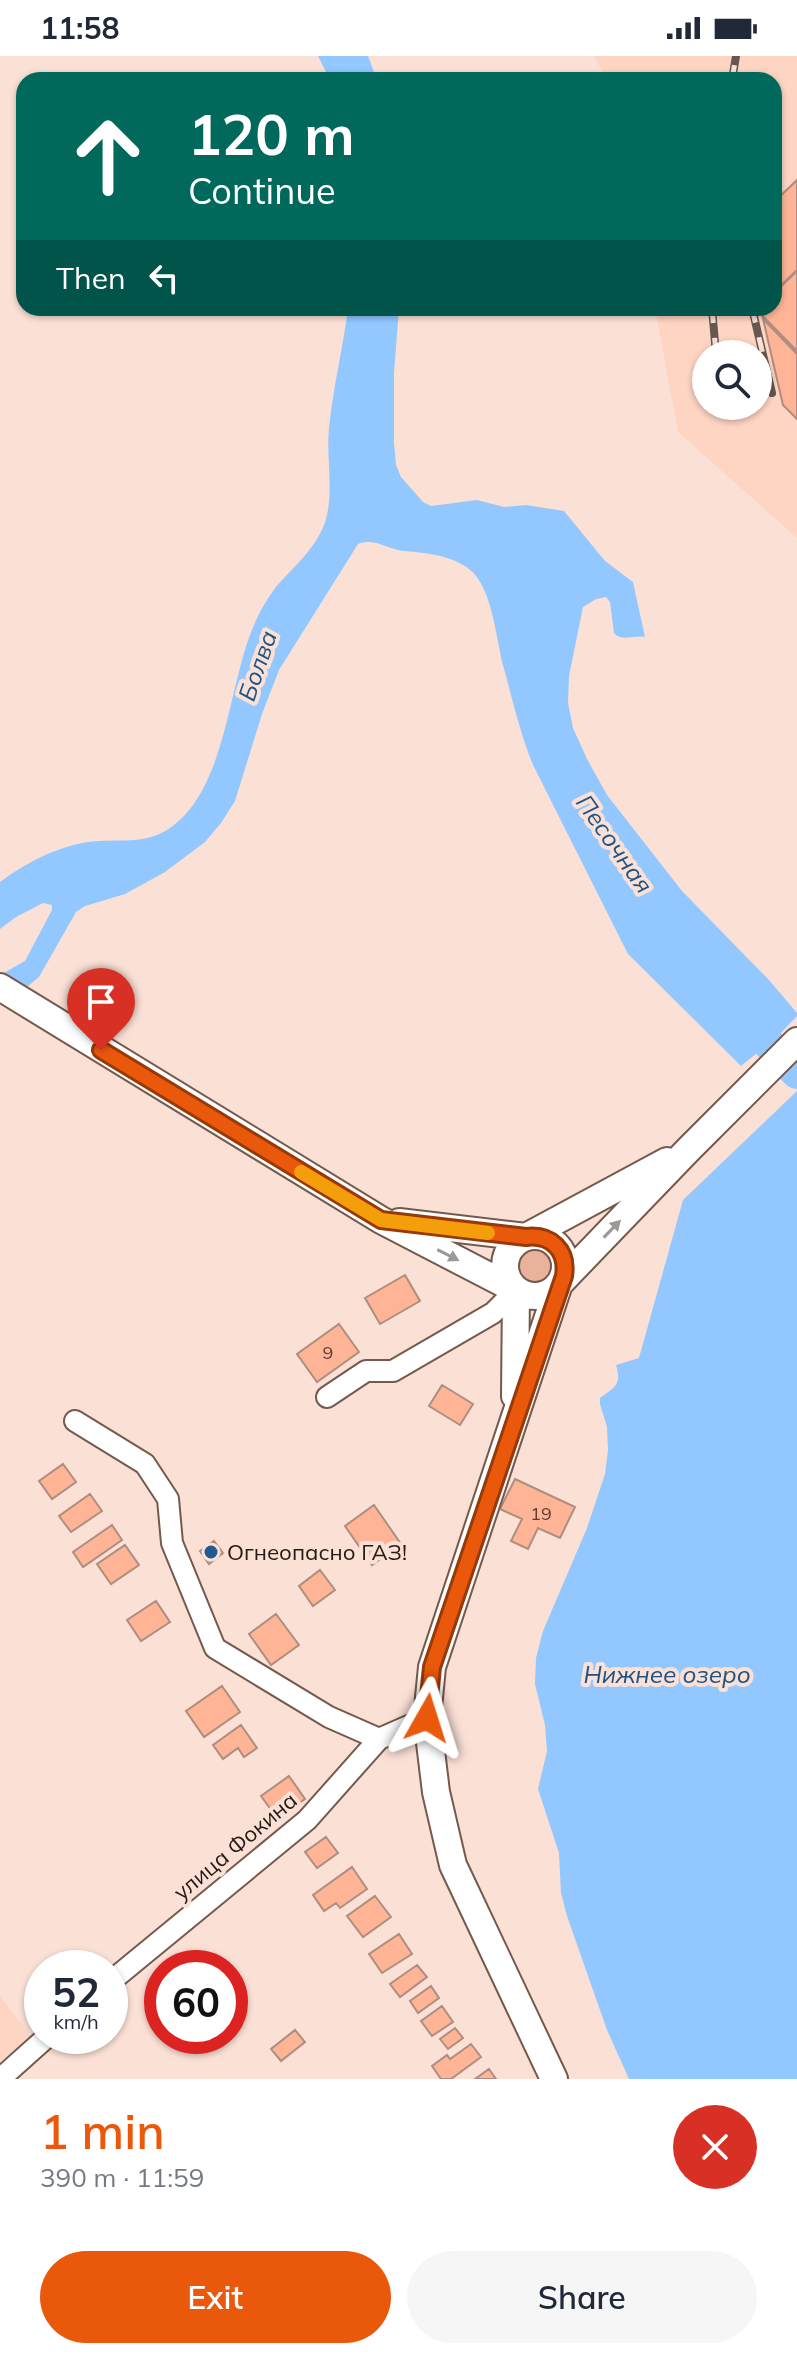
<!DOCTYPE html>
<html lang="en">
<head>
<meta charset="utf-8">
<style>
  :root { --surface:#fff; --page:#f6f6f7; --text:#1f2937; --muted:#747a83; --accent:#ea580c }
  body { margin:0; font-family:Mulish,sans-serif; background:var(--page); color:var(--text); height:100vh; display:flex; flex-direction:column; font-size:30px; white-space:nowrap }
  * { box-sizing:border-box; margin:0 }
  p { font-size:26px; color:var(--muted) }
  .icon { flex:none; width:44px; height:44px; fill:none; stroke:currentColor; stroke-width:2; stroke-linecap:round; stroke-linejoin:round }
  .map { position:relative; height:2023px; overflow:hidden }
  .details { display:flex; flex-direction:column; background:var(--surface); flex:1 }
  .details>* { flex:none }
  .top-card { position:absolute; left:16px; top:16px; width:766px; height:244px; border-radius:24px; box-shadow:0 2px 6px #0004; background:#00695c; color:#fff; overflow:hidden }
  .tools { position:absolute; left:692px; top:284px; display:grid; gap:16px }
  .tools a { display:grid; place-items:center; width:80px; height:80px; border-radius:50%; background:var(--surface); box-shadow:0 2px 6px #0004; font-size:40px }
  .speed { position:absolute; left:24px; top:1894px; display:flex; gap:16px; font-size:40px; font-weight:700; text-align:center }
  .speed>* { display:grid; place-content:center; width:104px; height:104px; border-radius:50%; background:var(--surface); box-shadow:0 2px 6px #0004; line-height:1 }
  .speed small { font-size:20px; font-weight:400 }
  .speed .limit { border:12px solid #d22; background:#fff; color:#111 }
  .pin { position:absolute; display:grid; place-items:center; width:68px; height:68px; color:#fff; margin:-82px -34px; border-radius:50% 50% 50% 0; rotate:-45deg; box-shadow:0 0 8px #0007 }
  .pin .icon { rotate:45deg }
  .me { position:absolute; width:88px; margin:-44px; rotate:6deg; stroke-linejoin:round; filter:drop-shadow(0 0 6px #0008) }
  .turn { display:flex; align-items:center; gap:28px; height:168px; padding:0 40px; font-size:36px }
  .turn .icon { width:104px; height:104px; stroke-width:2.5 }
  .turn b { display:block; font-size:56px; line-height:68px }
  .then { display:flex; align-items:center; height:76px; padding:0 40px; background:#0003; gap:16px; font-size:30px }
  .round { display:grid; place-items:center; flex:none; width:84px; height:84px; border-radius:42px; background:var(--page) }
  .overview { display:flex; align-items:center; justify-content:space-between; height:136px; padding:0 40px }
  h1 { font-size:48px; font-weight:600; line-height:60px; color:var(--accent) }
  .primary-button { display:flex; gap:16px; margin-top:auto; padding:16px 40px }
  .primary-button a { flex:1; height:92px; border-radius:48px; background:var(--accent); color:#fff; font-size:32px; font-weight:600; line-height:92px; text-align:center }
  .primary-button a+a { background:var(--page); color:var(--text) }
  .status { display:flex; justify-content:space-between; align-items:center; height:56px; padding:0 40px; background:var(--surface); direction:ltr }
  .status svg { height:22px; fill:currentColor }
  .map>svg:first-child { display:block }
  .built { fill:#fed4c3; fill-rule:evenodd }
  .green { fill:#e9b29a }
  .water { fill:#93c7ff }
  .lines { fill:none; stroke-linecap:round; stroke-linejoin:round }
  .river { stroke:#93c7ff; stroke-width:32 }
  .building { fill:#feb495; stroke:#ad8e81; stroke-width:2 }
  .minor-casing { stroke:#75594d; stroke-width:24 }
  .major-casing { stroke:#75594d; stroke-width:30 }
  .minor { stroke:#fff; stroke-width:20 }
  .major { stroke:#fff; stroke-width:26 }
  .rail-casing { stroke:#675750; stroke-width:8 }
  .rail { stroke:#fbe0d5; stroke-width:5; stroke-dasharray:15; stroke-linecap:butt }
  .oneway { fill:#9c9895 }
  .route-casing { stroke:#983908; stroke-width:20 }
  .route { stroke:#ea580c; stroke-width:14 }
  .slow { stroke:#f59e0b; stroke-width:14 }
  .poi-dot { fill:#1f5a91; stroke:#fbe0d5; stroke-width:3 }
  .labels { text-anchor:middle; stroke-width:8; stroke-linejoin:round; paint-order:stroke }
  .number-label { font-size:18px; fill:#5a4034 }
  .poi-label { font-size:22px; fill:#241914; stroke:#fbe0d5; text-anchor:start }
  .street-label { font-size:22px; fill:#241914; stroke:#fbe0d5 }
  .water-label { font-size:24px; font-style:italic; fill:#1c5285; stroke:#fbe0d5 }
</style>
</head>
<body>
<div class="status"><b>11:58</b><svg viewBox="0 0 49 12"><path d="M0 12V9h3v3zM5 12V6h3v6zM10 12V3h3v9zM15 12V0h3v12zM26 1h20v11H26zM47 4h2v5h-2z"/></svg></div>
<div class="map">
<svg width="797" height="2023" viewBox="0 0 797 2023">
  <rect width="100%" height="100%" fill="#fbe0d5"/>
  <!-- built -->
  <path class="built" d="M594,0H797V482L678,376L655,252H774V24H607ZM706,298H758V350H706Z
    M0,1940L32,1982L0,2006Z"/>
  <!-- green -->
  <path class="green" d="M519 1210a16 16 0 1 1 32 0a16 16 0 1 1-32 0Z"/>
  <!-- water -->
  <path class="water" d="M318,0H368L377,24H330Z
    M348,252H399L394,317V387L396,409L401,421L423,446L431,450L477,444L504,451L526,449L564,455L605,505L633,526L645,581C634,579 622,586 614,577L610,546L606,541L596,543L583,551L569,620L568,647L573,672L587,703L607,739L682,835L769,924L797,957V960L780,978L741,1010L628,898L533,709C520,677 512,642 503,609C496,582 492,530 469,513C451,499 426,497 405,495C388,494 375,481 358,488L279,614L262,658L235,745L221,767L205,786L165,816L125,838L85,850L76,856L39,921L22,935L0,919L25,905L52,854V849L43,847L16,861L0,873V826C24,808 58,790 88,786C117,782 144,790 170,772C224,735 228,637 250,579C256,562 265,545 276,531C294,510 318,491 326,463C334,434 326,402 329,372C333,332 343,292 348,252Z
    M797,1035V2023H629L607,1974L567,1860L561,1837L559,1797L538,1733L547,1695L545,1669L535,1628L536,1602L543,1575L587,1472L605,1418L608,1394L607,1371L600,1348V1342C615,1331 622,1329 616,1309L639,1302L683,1144Z"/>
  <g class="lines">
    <!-- river -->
    <path class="river" d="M738,956L797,1017"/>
  </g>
  <!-- building -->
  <path class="building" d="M797,124V214L774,236V146Z
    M797,215V295L757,254L774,252V237Z
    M763,263L797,298V363L783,349Z
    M405,1219L420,1245L380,1268L365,1242Z
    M339,1268L359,1296L317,1326L297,1298Z
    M442,1329L473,1348L460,1369L429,1350Z
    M63,1408L76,1426L52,1443L39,1425Z
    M515,1423L575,1451L560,1482L538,1472L528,1493L511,1485L522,1463L500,1453Z
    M90,1438L102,1455L71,1476L59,1460Z
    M374,1449L401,1488L372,1509L345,1470Z
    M112,1469L122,1484L83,1511L73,1496Z
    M214,1485L223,1497L209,1508L200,1495Z
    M125,1489L139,1509L111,1528L97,1508Z
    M320,1514L335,1534L313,1550L299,1530Z
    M156,1545L170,1566L141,1585L127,1564Z
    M276,1558L299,1589L271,1609L249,1578Z
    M222,1630L240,1656L204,1681L186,1655Z
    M241,1669L257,1692L244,1701L238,1692L223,1703L213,1689Z
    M289,1720L305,1743L277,1762L261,1740Z
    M326,1781L338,1797L317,1812L305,1796Z
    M352,1811L367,1833L340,1852L336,1847L324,1855L313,1839Z
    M375,1840L391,1861L363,1881L347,1860Z
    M399,1878L412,1898L382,1917L369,1898Z
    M417,1909L427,1921L400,1941L390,1928Z
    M431,1930L439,1942L418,1957L410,1945Z
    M442,1950L453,1966L432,1980L421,1965Z
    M455,1972L463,1982L448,1993L440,1983Z
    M295,1974L305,1986L281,2005L271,1993Z
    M471,1988L481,2001L451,2023H441L432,2010L447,1999L450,2003Z
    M489,2013L496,2023H475Z"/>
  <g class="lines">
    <!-- minor casing -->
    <g class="minor-casing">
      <path id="minor" d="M327,1341L366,1315H393L493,1257L516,1234
        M75,1365L145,1408L168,1443L172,1487L215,1592L329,1661L379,1683
        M110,1926L307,1764L379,1683L427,1662
        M0,2023L48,1980"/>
    </g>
    <!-- major casing -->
    <g class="major-casing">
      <path id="major" d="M0,931L381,1164L516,1234L515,1340
        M399,1166L526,1181L667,1105
        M505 1210a30 30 0 1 1 60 0a30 30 0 1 1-60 0Z
        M554,2023L453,1809L436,1736L427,1662L432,1611L559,1228L688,1094L797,985"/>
    </g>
    <!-- minor -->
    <use href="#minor" class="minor"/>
    <!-- major -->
    <use href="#major" class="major"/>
    <!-- rail casing -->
    <g class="rail-casing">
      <path id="rail" d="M732,24L736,0
        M712,252L716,298
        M752,252L772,337"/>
    </g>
    <!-- rail -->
    <use href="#rail" class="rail"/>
  </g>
  <!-- one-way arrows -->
  <defs><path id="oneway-solid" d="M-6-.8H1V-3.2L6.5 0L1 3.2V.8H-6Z" transform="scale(2)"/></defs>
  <g class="oneway">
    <use href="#oneway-solid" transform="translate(612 1173) rotate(-46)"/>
    <use href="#oneway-solid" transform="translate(448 1199) rotate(27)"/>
  </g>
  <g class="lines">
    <!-- route casing -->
    <g class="route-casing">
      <path id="route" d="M101,994L381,1164L526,1181C551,1178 568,1194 564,1220L432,1611L427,1662"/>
    </g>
    <!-- route -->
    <use href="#route" class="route"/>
    <!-- slow -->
    <path class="slow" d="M301,1116L381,1164L488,1177"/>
  </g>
  <!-- markers -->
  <circle class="poi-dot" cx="211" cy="1496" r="8"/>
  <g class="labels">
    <!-- number labels -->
    <g class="number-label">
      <text x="328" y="1303">9</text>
      <text x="541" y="1464">19</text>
    </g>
    <!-- poi labels -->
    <g class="poi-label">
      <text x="227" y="1504">Огнеопасно ГАЗ!</text>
    </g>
    <!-- street labels -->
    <g class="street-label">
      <text transform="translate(235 1790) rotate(-40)" y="8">улица Фокина</text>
    </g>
    <!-- water labels -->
    <g class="water-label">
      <text transform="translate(258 610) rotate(-71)" y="8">Болва</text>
      <text transform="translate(614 788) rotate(55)" y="8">Песочная</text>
      <text x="667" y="1627">Нижнее озеро</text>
    </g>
  </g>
</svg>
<div class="tools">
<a><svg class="icon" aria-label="search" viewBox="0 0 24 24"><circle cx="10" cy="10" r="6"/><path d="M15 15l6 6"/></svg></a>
</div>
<div class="speed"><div>52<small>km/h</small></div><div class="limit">60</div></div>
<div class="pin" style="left:101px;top:994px;background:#d93025"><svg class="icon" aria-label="arrive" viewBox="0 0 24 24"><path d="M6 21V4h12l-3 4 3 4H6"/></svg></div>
<svg class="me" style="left:427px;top:1662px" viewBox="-20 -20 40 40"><path d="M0-17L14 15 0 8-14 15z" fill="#ea580c" stroke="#fff" stroke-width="4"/></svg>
<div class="top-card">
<div class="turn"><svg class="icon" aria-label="ahead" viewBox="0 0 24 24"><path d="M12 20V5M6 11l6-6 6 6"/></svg><div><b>120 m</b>Continue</div></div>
<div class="then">Then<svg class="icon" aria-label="left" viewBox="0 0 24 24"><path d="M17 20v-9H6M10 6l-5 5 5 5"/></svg></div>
</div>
</div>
<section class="details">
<div class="overview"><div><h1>1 min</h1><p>390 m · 11:59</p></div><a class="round" style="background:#d93025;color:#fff"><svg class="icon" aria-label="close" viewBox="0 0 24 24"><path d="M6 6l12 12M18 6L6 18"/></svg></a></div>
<div class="primary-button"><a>Exit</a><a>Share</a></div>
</section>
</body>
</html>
